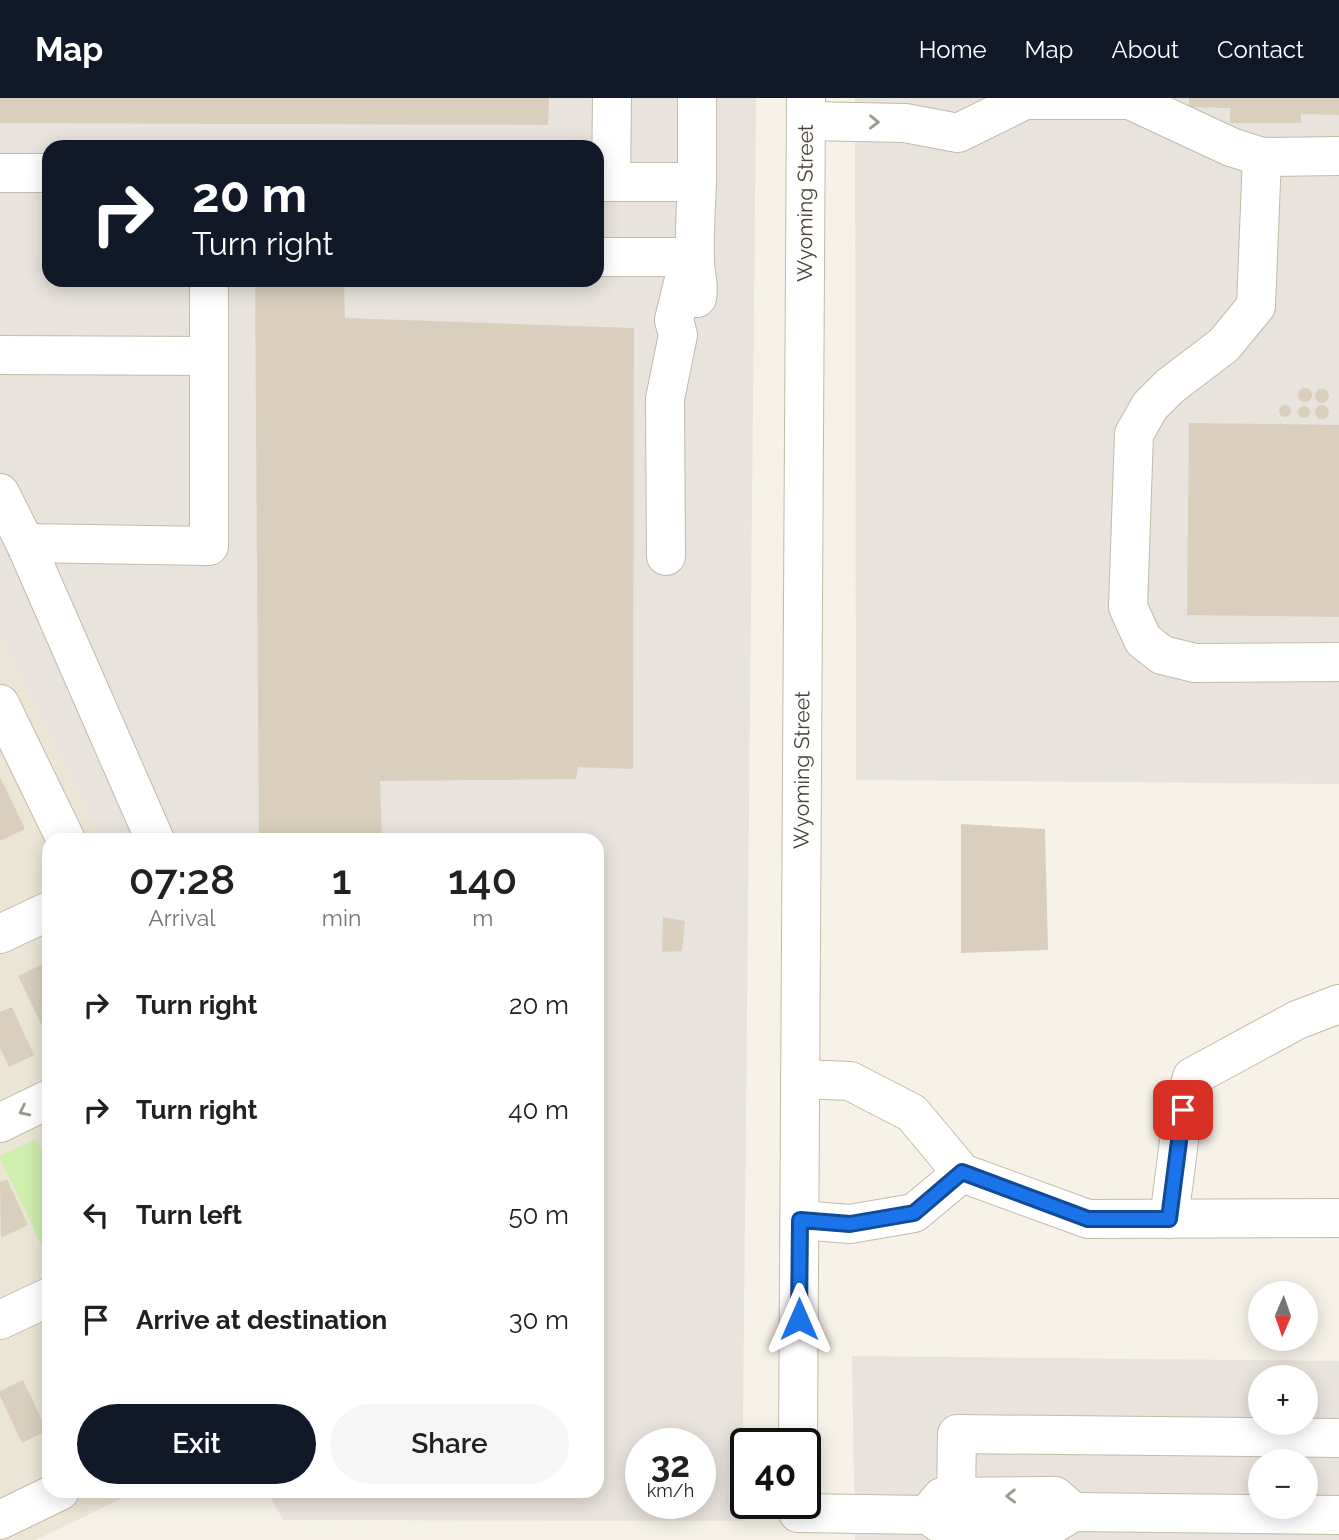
<!DOCTYPE html>
<html lang="en">
<head>
<meta charset="utf-8">
<style>
  :root { --surface:#fff; --page:#f6f6f6; --text:#202124; --muted:#757577; --accent:#111827 }
  body { margin:0; font-family:Raleway,sans-serif; background:var(--page); color:var(--text); height:100vh; display:flex; flex-direction:column; font-size:26px; white-space:nowrap }
  * { box-sizing:border-box; margin:0 }
  p { font-size:23px; color:var(--muted) }
  .icon { flex:none; width:38px; height:38px; fill:none; stroke:currentColor; stroke-width:2; stroke-linecap:round; stroke-linejoin:round }
  .map { position:relative; flex:1; overflow:hidden }
  .details { position:absolute; left:42px; top:735px; width:562px; height:665px; display:flex; flex-direction:column; background:var(--surface); border-radius:21px; box-shadow:0 4px 18px #0003 }
  .details>* { flex:none }
  .top-card { position:absolute; left:42px; top:42px; width:562px; height:147px; border-radius:21px; box-shadow:0 4px 18px #0003; background:#111827; color:#fff; overflow:hidden }
  .needle { width:46px; rotate:182deg }
  .fabs { position:absolute; left:1248px; top:1183px; display:grid; gap:14px }
  .fabs a { display:grid; place-items:center; width:70px; height:70px; border-radius:50%; background:var(--surface); box-shadow:0 4px 18px #0003; font-size:35px }
  .speed { position:absolute; left:625px; top:1330px; display:flex; gap:14px; font-size:35px; font-weight:700; text-align:center }
  .speed>* { display:grid; place-content:center; width:91px; height:91px; border-radius:50%; background:var(--surface); box-shadow:0 4px 18px #0003; line-height:1 }
  .speed small { font-size:18px; font-weight:400 }
  .speed .limit { border:4px solid #111; border-radius:10px; background:#fff; color:#111 }
  .pin { position:absolute; display:grid; place-items:center; width:60px; height:60px; color:#fff; margin:-30px; border-radius:14px; box-shadow:0 4px 10px #0006 }
  .me { position:absolute; width:77px; margin:-38px; rotate:0deg; stroke-linejoin:round; filter:drop-shadow(0 0 5px #0008) }
  .turn { display:flex; align-items:center; gap:24px; height:147px; padding:0 35px; font-size:32px }
  .turn .icon { width:91px; height:91px; stroke-width:2.5 }
  .turn b { display:block; font-size:49px; line-height:60px }
  .eta { display:flex; justify-content:space-evenly; align-items:center; height:119px; text-align:center }
  .eta b { font-size:42px; font-weight:600; line-height:49px }
  .action { display:flex; gap:14px; margin-top:auto; padding:14px 35px }
  .action a { flex:1; height:80px; border-radius:42px; background:var(--accent); color:#fff; font-size:28px; font-weight:600; line-height:80px; text-align:center }
  .action a+a { background:var(--page); color:var(--text) }
  ul { padding:0; list-style:none }
  li { display:flex; align-items:center; gap:21px; height:105px; padding:0 35px }
  li div { flex:1 }
  li b { display:block; font-size:26px }
  li em { font-style:normal }
  header { display:flex; align-items:center; gap:42px; box-sizing:border-box; height:98px; padding:0 35px; background:var(--accent); color:#fff }
  header strong { font-size:33px }
  nav { display:flex; gap:38px; margin-inline-start:auto; font-size:24px }
  .map>svg:first-child { display:block }
  .residential { fill:#eae5d5 }
  .industrial { fill:#e8e3dc; fill-rule:evenodd }
  .green { fill:#cdeead }
  .building { fill:#d9cfbc }
  .lines { fill:none; stroke-linecap:round; stroke-linejoin:round }
  .minor-casing { stroke:#c2bba9; stroke-width:40 }
  .minor { stroke:#fff; stroke-width:38 }
  .oneway { stroke:#9b9890 }
  .route-casing { stroke:#114b97; stroke-width:18 }
  .route { stroke:#1a73e8; stroke-width:12 }
  .labels { text-anchor:middle; stroke-width:6; stroke-linejoin:round; paint-order:stroke }
  .street-label { font-size:21px; fill:#4a4336; stroke:#fff }
</style>
</head>
<body>
<header>
<strong>Map</strong>
<nav><a>Home</a><a>Map</a><a>About</a><a>Contact</a></nav>
</header>
<div class="map">
<svg width="1339" height="1442" viewBox="0 0 1339 1442">
  <rect width="100%" height="100%" fill="#f6f2e8"/>
  <!-- residential -->
  <path class="residential" d="M0,530L103,742H49V1393H137L36,1442H0Z"/>
  <!-- industrial -->
  <path class="industrial" d="M0,0H756L742,1423L283,1422L267,1393H597V742H101L0,536ZM49,49H597V182H49ZM640,1346H700V1405H640Z
    M855,0H1339V686L856,682Z
    M852,1258L1339,1263V1442H855ZM1260,1279H1306V1325H1260ZM1260,1363H1306V1409H1260Z"/>
  <!-- green -->
  <path class="green" d="M36,1041L49,1068V1163L0,1060V1058Z"/>
  <!-- building -->
  <path class="building" d="M0,0H549L548,27L0,25Z
    M1189,0H1339V17L1301,16V25H1230V10L1189,9Z
    M255,182H344L345,220L634,230L633,671L578,669L576,681L380,683L382,741H259Z
    M1298 297a7 7 0 1 1 14 0a7 7 0 1 1-14 0Z
    M1315 298a7 7 0 1 1 14 0a7 7 0 1 1-14 0Z
    M1279 313a6 6 0 1 1 12 0a6 6 0 1 1-12 0Z
    M1315 314a7 7 0 1 1 14 0a7 7 0 1 1-14 0Z
    M1298 314a6 6 0 1 1 12 0a6 6 0 1 1-12 0Z
    M1189,325L1339,327V519L1187,517Z
    M0,679L25,731L0,743Z
    M961,726L1045,731L1048,852L961,855Z
    M663,819L685,823L682,853L662,854Z
    M43,866L49,879V942L18,878Z
    M12,909L34,957L9,969L0,950V914Z
    M7,1081L28,1127L1,1140L0,1084Z
    M23,1282L47,1333L22,1345L0,1298V1293Z"/>
  <g class="lines">
    <!-- minor casing -->
    <g class="minor-casing">
      <g id="minor">
        <path d="M806,23L905,25L958,35L1025,2H1130L1231,49L1262,59L1256,208L1224,247L1170,288L1150,308L1134,336L1128,509L1143,542L1162,557L1195,565L1339,564"/>
        <path d="M1262,59L1339,58"/>
        <path d="M0,75H49"/>
        <path d="M611,83L612,0"/>
        <path d="M597,84H697V0"/>
        <path d="M697,84C696,110 694,136 695,162C695,176 700,187 697,200"/>
        <path d="M597,159H695"/>
        <path d="M0,257L209,258"/>
        <path d="M0,395L25,445L155,742"/>
        <path d="M25,445L209,448V182"/>
        <path d="M666,458L665,301L678,237L674,222L683,185L695,176"/>
        <path d="M0,606L66,742"/>
        <path d="M0,836L49,813"/>
        <path d="M0,1025L49,1001"/>
        <path d="M962,1075L1088,1121L1339,1120"/>
        <path d="M1169,1121L1183,1012L1192,979L1297,922L1339,906"/>
        <path d="M800,1122L850,1126L914,1115L962,1075L912,1015L850,983L800,981"/>
        <path d="M0,1222L49,1199"/>
        <path id="s1" d="M798,1346L806,0"/>
        <path d="M956,1399L957,1336L1339,1340"/>
        <path d="M935,1407L942,1399L1055,1398L1073,1414"/>
        <path d="M798,1415L928,1417L944,1428L1052,1427L1073,1414L1339,1417"/>
        <path d="M0,1422L60,1393"/>
      </g>
    </g>
    <!-- minor -->
    <use href="#minor" class="minor"/>
  </g>
  <!-- one-way arrows -->
  <defs><path id="oneway-chevron" d="M-2-3.5L2.5 0L-2 3.5" fill="none" stroke-width="1.6" stroke-linecap="round" stroke-linejoin="round" transform="scale(1.75)"/></defs>
  <g class="oneway">
    <use href="#oneway-chevron" transform="translate(874 24) rotate(1)"/>
    <use href="#oneway-chevron" transform="translate(24 1013) rotate(154)"/>
    <use href="#oneway-chevron" transform="translate(1011 1398) rotate(179)"/>
  </g>
  <g class="lines">
    <!-- route casing -->
    <g class="route-casing">
      <path id="route" d="M799,1221L800,1122L850,1126L914,1115L962,1074L1088,1121H1169L1183,1012"/>
    </g>
    <!-- route -->
    <use href="#route" class="route"/>
  </g>
  <g class="labels">
    <!-- street labels -->
    <g class="street-label">
      <text dy="7" stroke="none"><textPath href="#s1" startOffset="1241">Wyoming Street</textPath></text>
      <text dy="7" stroke="none"><textPath href="#s1" startOffset="674">Wyoming Street</textPath></text>
    </g>
  </g>
</svg>
<div class="fabs">
<a><svg class="needle" viewBox="-14 -14 28 28"><path d="M0-13l5 13h-10z" fill="#e53935"/><path d="M0 13l5-13h-10z" fill="#757577"/></svg></a>
<a>+</a>
<a>−</a>
</div>
<div class="speed"><div>32<small>km/h</small></div><div class="limit">40</div></div>
<div class="pin" style="left:1183px;top:1012px;background:#d93025"><svg class="icon" aria-label="arrive" viewBox="0 0 24 24"><path d="M6 21V4h12l-3 4 3 4H6"/></svg></div>
<svg class="me" style="left:799px;top:1221px" viewBox="-20 -20 40 40"><path d="M0-17L14 15 0 8-14 15z" fill="#1a73e8" stroke="#fff" stroke-width="4"/></svg>
<div class="top-card">
<div class="turn"><svg class="icon" aria-label="right" viewBox="0 0 24 24"><path d="M7 20v-9h11M14 6l5 5-5 5"/></svg><div><b>20 m</b>Turn right</div></div>
</div>
<section class="details">
<div class="eta">
<div><b>07:28</b><p>Arrival</p></div>
<div><b>1</b><p>min</p></div>
<div><b>140</b><p>m</p></div>
</div>
<ul>
<li><svg class="icon" aria-label="right" viewBox="0 0 24 24"><path d="M7 20v-9h11M14 6l5 5-5 5"/></svg><div><b>Turn right</b></div><em>20 m</em></li>
<li><svg class="icon" aria-label="right" viewBox="0 0 24 24"><path d="M7 20v-9h11M14 6l5 5-5 5"/></svg><div><b>Turn right</b></div><em>40 m</em></li>
<li><svg class="icon" aria-label="left" viewBox="0 0 24 24"><path d="M17 20v-9H6M10 6l-5 5 5 5"/></svg><div><b>Turn left</b></div><em>50 m</em></li>
<li><svg class="icon" aria-label="arrive" viewBox="0 0 24 24"><path d="M6 21V4h12l-3 4 3 4H6"/></svg><div><b>Arrive at destination</b></div><em>30 m</em></li>
</ul>
<div class="action"><a>Exit</a><a>Share</a></div>
</section>
</div>
</body>
</html>
